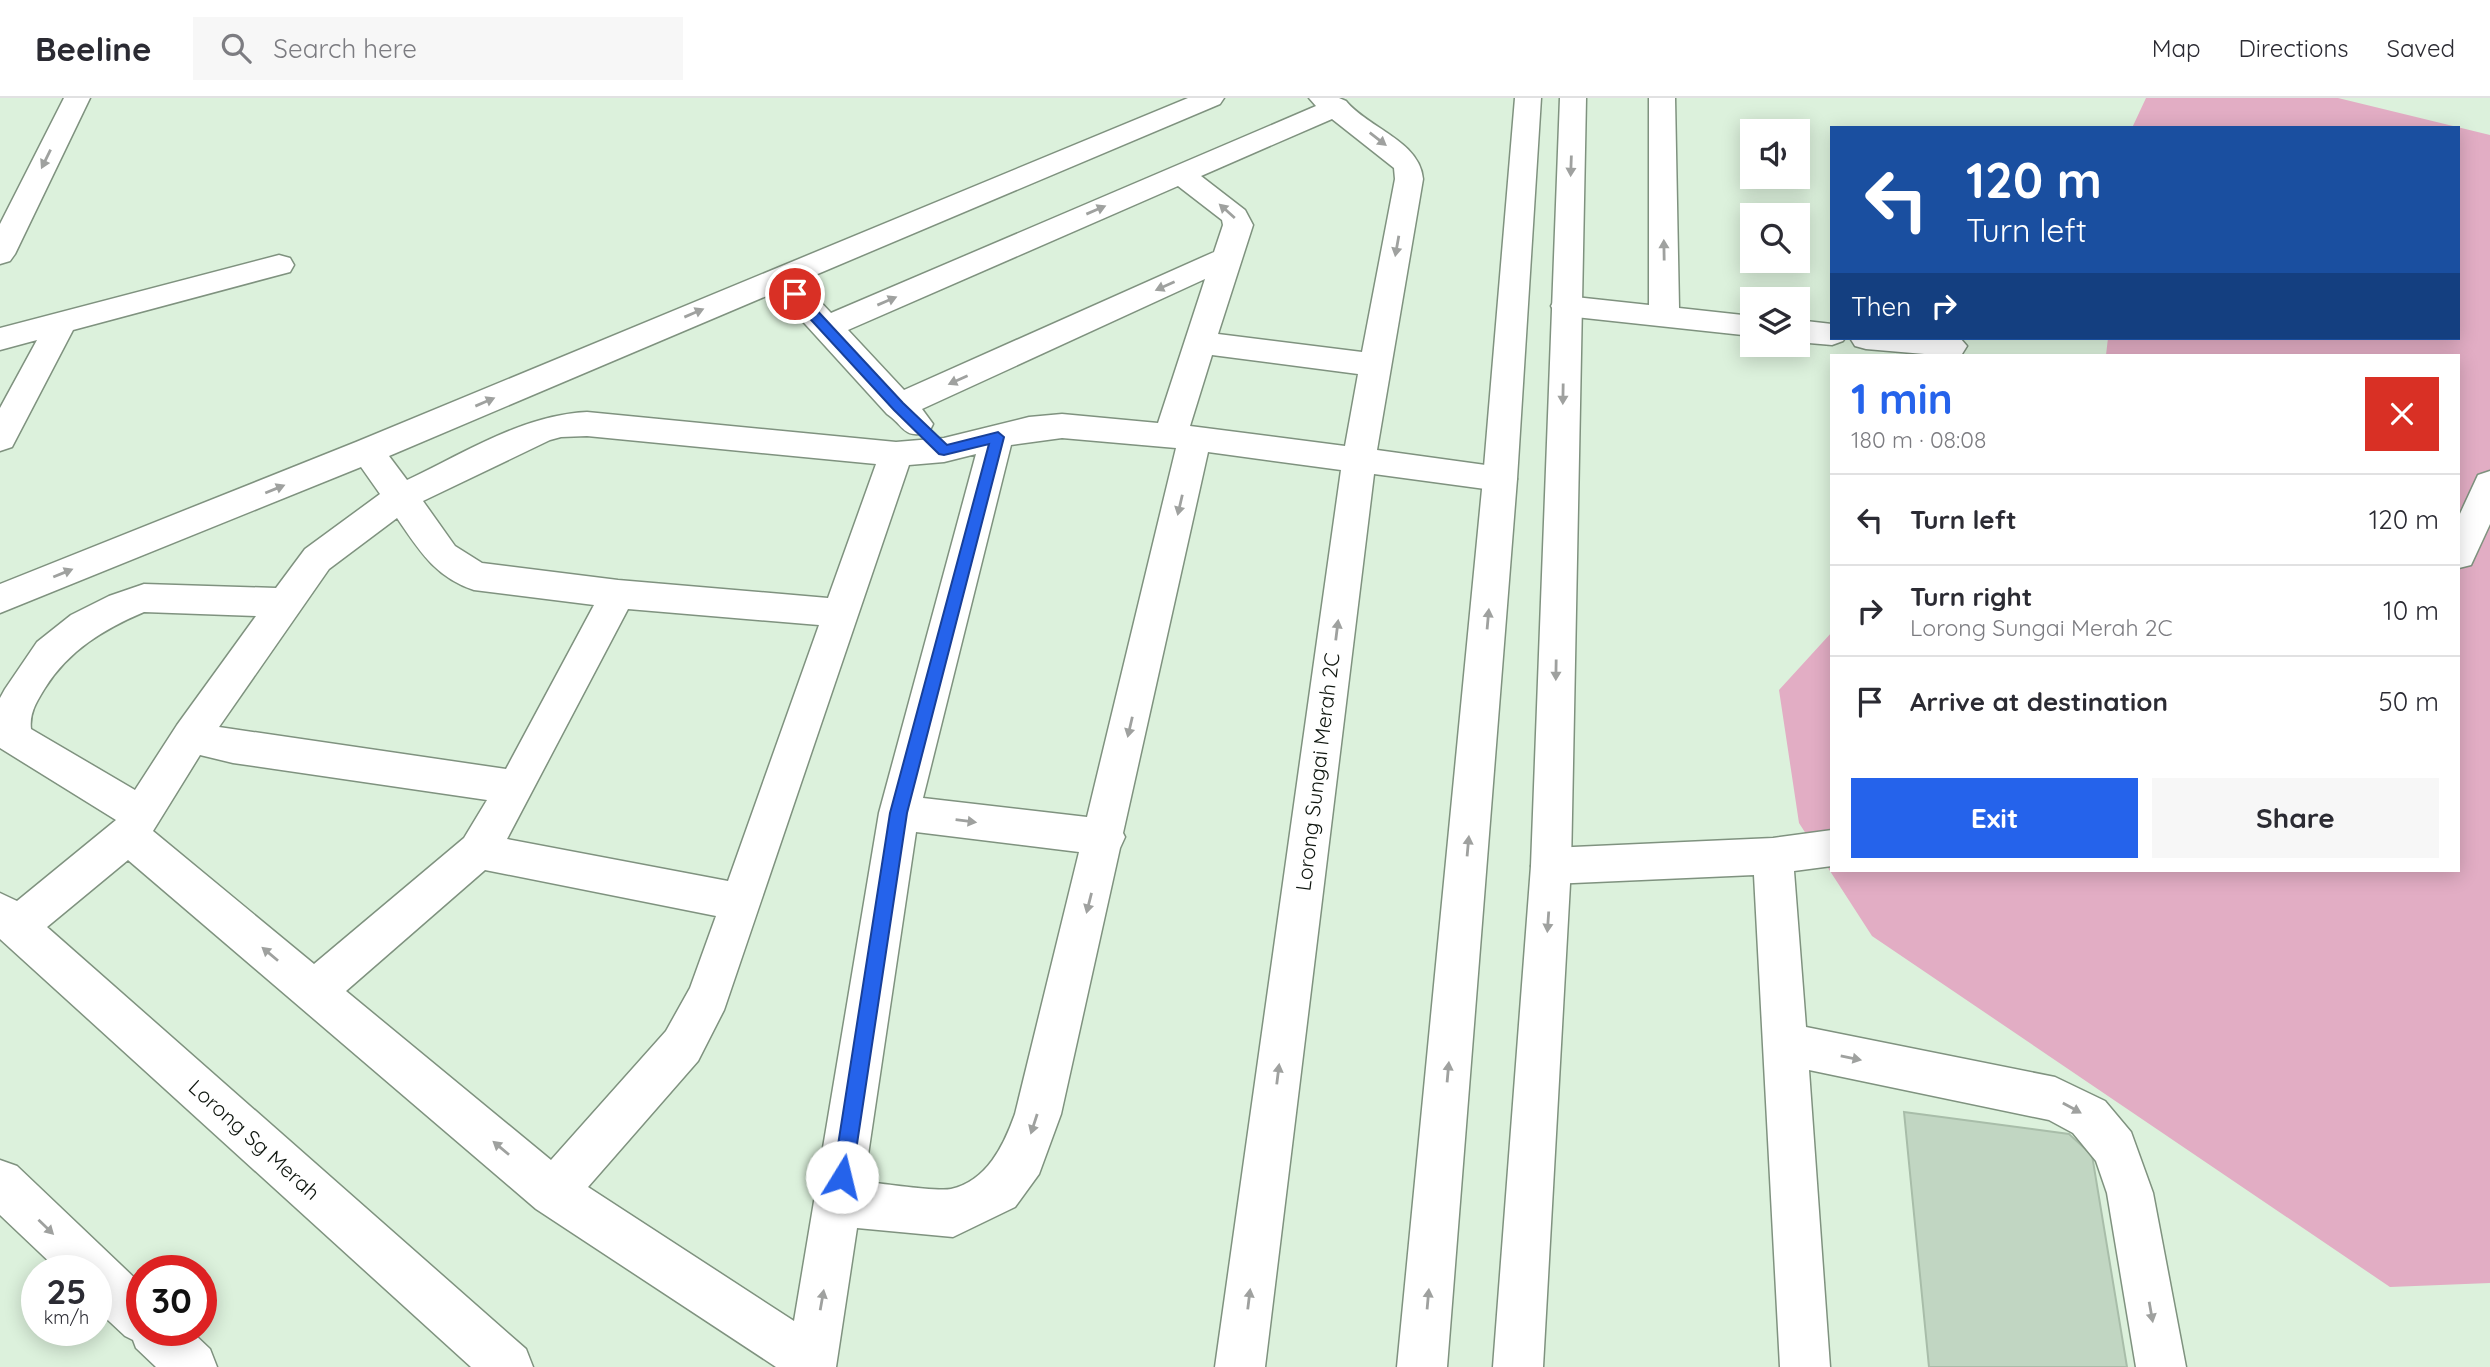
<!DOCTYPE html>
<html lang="en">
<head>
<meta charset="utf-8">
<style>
  :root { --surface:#fff; --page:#f7f7f7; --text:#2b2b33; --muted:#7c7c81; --line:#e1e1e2; --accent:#2563eb }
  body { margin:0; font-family:Quicksand,sans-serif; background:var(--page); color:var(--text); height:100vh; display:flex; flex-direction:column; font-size:26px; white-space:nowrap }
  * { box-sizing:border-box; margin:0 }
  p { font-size:23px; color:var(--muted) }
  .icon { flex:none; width:38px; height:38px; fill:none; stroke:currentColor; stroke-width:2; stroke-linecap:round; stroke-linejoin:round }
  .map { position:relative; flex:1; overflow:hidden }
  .side { position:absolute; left:1830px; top:256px; width:630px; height:518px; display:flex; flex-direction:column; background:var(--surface); border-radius:0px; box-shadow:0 4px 18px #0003 }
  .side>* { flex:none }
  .top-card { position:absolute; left:1830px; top:28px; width:630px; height:214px; border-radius:0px; box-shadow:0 4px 18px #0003; background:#1a4fa0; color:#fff; overflow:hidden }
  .fabs { position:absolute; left:1740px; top:21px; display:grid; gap:14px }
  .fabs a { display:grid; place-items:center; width:70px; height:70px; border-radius:0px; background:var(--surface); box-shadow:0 4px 18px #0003; font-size:35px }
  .speed { position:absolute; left:21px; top:1157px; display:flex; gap:14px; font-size:35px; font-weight:700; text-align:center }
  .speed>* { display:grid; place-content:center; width:91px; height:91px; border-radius:50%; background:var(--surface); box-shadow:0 4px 18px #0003; line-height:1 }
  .speed small { font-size:18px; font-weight:400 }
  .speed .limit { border:10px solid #d22; background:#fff; color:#111 }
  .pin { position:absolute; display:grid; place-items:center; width:60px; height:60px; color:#fff; margin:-30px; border:4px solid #fff; border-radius:50%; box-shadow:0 2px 7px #0007 }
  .me { position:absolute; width:77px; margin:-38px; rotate:9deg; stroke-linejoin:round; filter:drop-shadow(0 0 5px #0008) }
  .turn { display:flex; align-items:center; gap:24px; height:147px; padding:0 21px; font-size:32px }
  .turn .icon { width:91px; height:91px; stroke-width:2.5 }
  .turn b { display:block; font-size:49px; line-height:60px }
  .then { display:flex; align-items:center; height:66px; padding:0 21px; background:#0003; gap:14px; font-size:26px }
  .round { display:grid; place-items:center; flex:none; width:74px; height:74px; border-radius:0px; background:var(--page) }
  .headline { display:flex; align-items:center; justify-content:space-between; height:119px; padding:0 21px }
  h1 { font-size:42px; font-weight:700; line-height:52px; color:var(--accent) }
  .primary-button { display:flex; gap:14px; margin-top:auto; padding:14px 21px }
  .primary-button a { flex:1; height:80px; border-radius:0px; background:var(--accent); color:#fff; font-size:28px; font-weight:700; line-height:80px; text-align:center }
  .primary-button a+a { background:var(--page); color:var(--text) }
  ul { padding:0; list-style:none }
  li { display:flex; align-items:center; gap:21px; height:91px; padding:0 21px; border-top:2px solid var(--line) }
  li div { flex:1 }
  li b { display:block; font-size:26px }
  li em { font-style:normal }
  header { display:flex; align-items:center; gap:42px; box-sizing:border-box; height:98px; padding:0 35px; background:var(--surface); border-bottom:2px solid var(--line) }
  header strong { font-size:33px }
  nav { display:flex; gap:38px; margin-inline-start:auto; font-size:24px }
  .search { width:490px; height:63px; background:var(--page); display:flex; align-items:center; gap:18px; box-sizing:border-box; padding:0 24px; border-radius:0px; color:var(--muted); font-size:26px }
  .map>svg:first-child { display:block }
  .green { fill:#e2adc4 }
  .building { fill:#c1d6c2; stroke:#a8bda9; stroke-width:2 }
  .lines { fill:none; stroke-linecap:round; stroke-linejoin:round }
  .minor-casing { stroke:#7f927f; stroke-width:3 }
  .major-casing { stroke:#7f927f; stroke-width:3 }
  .minor { fill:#fff; fill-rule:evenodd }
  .major { fill:#fff; fill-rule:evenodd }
  .oneway { fill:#9fa19f }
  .route { fill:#2563eb; stroke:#184099; stroke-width:2 }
  .labels { text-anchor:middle; stroke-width:6; stroke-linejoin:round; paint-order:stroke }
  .street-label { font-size:21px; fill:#0e150e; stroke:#fff }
</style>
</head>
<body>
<header>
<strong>Beeline</strong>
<div class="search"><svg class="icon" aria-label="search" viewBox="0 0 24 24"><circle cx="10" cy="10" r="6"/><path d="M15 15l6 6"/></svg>Search here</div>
<nav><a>Map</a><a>Directions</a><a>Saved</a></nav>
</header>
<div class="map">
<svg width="2490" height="1269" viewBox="0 0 2490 1269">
  <rect width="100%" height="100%" fill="#dcf1dc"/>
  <!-- green -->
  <path class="green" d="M2146,0H2338L2490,37V1185L2390,1189L1872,838L1799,725L1779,592L1832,534V772H2459V257H2106L2108,240H2459V30H2132Z"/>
  <!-- building -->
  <path class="building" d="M1904,1014L2069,1036L2092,1057L2127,1269H1929Z"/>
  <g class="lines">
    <!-- minor casing -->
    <g class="minor-casing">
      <path id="minor" d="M64,0H90L15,156L10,163L0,166V126Z
        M1188,0H1224L1220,6L801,183L831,215L1316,8L1309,0H1339L1346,3C1368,30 1420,43 1423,81L1377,352L1500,369L1512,372L1517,381L1512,390L1500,393L1374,376L1265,1269H1215L1341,372L1208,354L1123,735L1125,739L1120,750L1061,1016L1039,1076L1015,1109L953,1139L857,1130L836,1269H776L536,1111L128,762L47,829L526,1251L533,1269H471L0,841V795L17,803L116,722L0,650V600L5,591L37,544L71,517L109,498L144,486L276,490L305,451L380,396L361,369L0,515V486L356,344ZM1332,21L1394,70L1395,81L1362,254L1218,236L1253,127L1245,112L1201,78ZM1178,88L1222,122L1223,127L1214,154L904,292L848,232ZM1205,181L1158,325L1062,316L1029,319L944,340L896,344L587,314C523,317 464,355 407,382L389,358L776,194L887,316C904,327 903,342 929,334L933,326L922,311ZM1212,257L1358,276L1345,348L1190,328ZM587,338L876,366L828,500L618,482L482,465L455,448L423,403L550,342L561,339ZM1062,340L1176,350L1087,719L923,700L1011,347ZM976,356L879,715L794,1223L588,1089L698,963L724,912L909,367L944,364ZM397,420C419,452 435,479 474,492L594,507L506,671L219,629L329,471ZM628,511L819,527L728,783L507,741ZM144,514L256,518L177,627L135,692L31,631C29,615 37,603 45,590C69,552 104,531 144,514ZM200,657L233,665L487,702L464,740L314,866L153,733ZM916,734L1079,754L1015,1016C1004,1047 987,1083 951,1091C936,1094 882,1085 864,1084ZM485,772L716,818L690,890L666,933L551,1062L346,893Z
        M1649,0H1675L1679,210L1752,218V238L1566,218L1555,215L1551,208L1555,201L1566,198L1649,207Z
        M279,157L290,160L294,167L290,174L73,232L12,349L0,353V310L37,242L0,252V230Z
        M1797,222L1832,226V240H1845L1843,243L1832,247L1797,244Z
        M1850,240H1960L1967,248L1962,256L1936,257L1866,251L1855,248Z
        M2490,373V426L2471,467L2459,470V418L2478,377Z
        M1832,732V768L1794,773L1806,929L2055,979L2105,1003L2131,1034L2153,1095L2186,1269H2136L2107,1095L2096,1063L2073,1035L2049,1022L1809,972L1830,1269H1780L1754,777L1551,786L1537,781L1531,768L1537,755L1551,750L1773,740Z
        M0,1062L17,1068L142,1187V1232H190L210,1251L217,1269H156L136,1250L133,1242L125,1238L96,1211V1172H58L0,1117Z"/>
    </g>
    <!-- major casing -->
    <g class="major-casing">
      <path id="major" d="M1515,0H1541L1517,381L1447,1269H1397L1483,381Z
        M1560,0H1586L1571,768L1543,1269H1493L1531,768Z"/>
    </g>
    <!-- minor -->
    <use href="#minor" class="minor"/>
    <!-- major -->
    <use href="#major" class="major"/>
  </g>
  <!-- one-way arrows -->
  <defs><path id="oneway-solid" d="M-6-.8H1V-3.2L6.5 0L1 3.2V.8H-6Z" transform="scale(1.75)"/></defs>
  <g class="oneway">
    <use href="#oneway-solid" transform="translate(1378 41) rotate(38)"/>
    <use href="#oneway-solid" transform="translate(46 61) rotate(116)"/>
    <use href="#oneway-solid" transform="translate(1571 68) rotate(92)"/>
    <use href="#oneway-solid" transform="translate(1096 112) rotate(-23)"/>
    <use href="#oneway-solid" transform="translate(1227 113) rotate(-138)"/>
    <use href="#oneway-solid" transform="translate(1397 148) rotate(100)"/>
    <use href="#oneway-solid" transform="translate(1664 152) rotate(-91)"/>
    <use href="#oneway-solid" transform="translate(1165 188) rotate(156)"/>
    <use href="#oneway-solid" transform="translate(887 203) rotate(-23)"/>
    <use href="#oneway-solid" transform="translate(694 215) rotate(-23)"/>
    <use href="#oneway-solid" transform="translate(958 282) rotate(156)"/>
    <use href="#oneway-solid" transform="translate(1563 296) rotate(91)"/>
    <use href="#oneway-solid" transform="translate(485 304) rotate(-23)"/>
    <use href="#oneway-solid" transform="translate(275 391) rotate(-22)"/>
    <use href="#oneway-solid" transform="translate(1180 407) rotate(103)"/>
    <use href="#oneway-solid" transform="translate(63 475) rotate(-22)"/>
    <use href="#oneway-solid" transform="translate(1488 521) rotate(-85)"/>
    <use href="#oneway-solid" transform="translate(1337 532) rotate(-83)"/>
    <use href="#oneway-solid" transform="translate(1556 572) rotate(91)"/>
    <use href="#oneway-solid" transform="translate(1130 629) rotate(103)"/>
    <use href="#oneway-solid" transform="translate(966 723) rotate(7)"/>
    <use href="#oneway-solid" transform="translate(1468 748) rotate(-85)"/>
    <use href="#oneway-solid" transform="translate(1089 805) rotate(104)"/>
    <use href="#oneway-solid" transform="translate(1548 824) rotate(94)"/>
    <use href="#oneway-solid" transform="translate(270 856) rotate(-140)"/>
    <use href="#oneway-solid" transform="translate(1851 960) rotate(11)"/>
    <use href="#oneway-solid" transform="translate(1448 974) rotate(-85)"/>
    <use href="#oneway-solid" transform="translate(1278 976) rotate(-83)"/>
    <use href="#oneway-solid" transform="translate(2072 1010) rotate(29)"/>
    <use href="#oneway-solid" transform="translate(1034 1026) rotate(108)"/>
    <use href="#oneway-solid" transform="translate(501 1050) rotate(-140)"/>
    <use href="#oneway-solid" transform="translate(46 1129) rotate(44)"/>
    <use href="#oneway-solid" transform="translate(1249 1201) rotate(-83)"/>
    <use href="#oneway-solid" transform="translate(1428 1201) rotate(-85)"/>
    <use href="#oneway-solid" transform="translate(822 1202) rotate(-80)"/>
    <use href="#oneway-solid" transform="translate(2151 1214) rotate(80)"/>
  </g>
  <!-- route -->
  <path class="route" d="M795,192L799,193L903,305L947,347L998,334L1004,339L907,715L852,1079L849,1085L842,1088L836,1085L833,1079L890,715L989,346L944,357L939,356L894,312L790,199L789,196Z"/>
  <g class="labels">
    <!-- street labels -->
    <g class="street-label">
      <text transform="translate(1318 674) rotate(-83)" y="7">Lorong Sungai Merah 2C</text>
      <text transform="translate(254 1042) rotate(42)" y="7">Lorong Sg Merah</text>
    </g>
  </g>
</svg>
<div class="fabs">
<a><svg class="icon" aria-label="sound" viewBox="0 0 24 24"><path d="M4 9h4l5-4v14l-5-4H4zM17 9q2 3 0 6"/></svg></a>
<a><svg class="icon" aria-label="search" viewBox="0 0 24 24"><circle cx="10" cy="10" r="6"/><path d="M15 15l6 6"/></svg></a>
<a><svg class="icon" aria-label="layers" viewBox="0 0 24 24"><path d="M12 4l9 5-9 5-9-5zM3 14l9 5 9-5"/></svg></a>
</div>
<div class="speed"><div>25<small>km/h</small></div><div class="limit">30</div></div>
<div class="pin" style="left:795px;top:196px;background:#d93025"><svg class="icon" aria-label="arrive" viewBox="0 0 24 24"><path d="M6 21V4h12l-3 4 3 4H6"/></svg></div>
<svg class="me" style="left:842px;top:1079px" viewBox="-20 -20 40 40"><circle r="19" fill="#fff"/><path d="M0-13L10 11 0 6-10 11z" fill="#2563eb"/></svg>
<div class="top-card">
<div class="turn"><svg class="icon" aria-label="left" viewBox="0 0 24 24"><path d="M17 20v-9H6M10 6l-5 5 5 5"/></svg><div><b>120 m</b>Turn left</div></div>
<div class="then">Then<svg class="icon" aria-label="right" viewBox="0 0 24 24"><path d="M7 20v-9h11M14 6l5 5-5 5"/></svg></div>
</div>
<section class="side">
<div class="headline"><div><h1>1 min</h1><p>180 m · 08:08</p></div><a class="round" style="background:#d93025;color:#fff"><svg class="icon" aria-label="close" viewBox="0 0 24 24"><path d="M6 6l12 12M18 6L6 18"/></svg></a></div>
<ul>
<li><svg class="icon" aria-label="left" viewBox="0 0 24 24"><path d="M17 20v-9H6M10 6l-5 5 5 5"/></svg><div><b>Turn left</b></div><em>120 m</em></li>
<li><svg class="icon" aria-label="right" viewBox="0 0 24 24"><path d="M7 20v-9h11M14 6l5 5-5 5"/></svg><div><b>Turn right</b><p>Lorong Sungai Merah 2C</p></div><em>10 m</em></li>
<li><svg class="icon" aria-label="arrive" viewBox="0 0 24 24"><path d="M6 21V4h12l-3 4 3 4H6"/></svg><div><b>Arrive at destination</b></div><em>50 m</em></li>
</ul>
<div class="primary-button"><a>Exit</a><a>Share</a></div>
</section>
</div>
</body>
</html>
